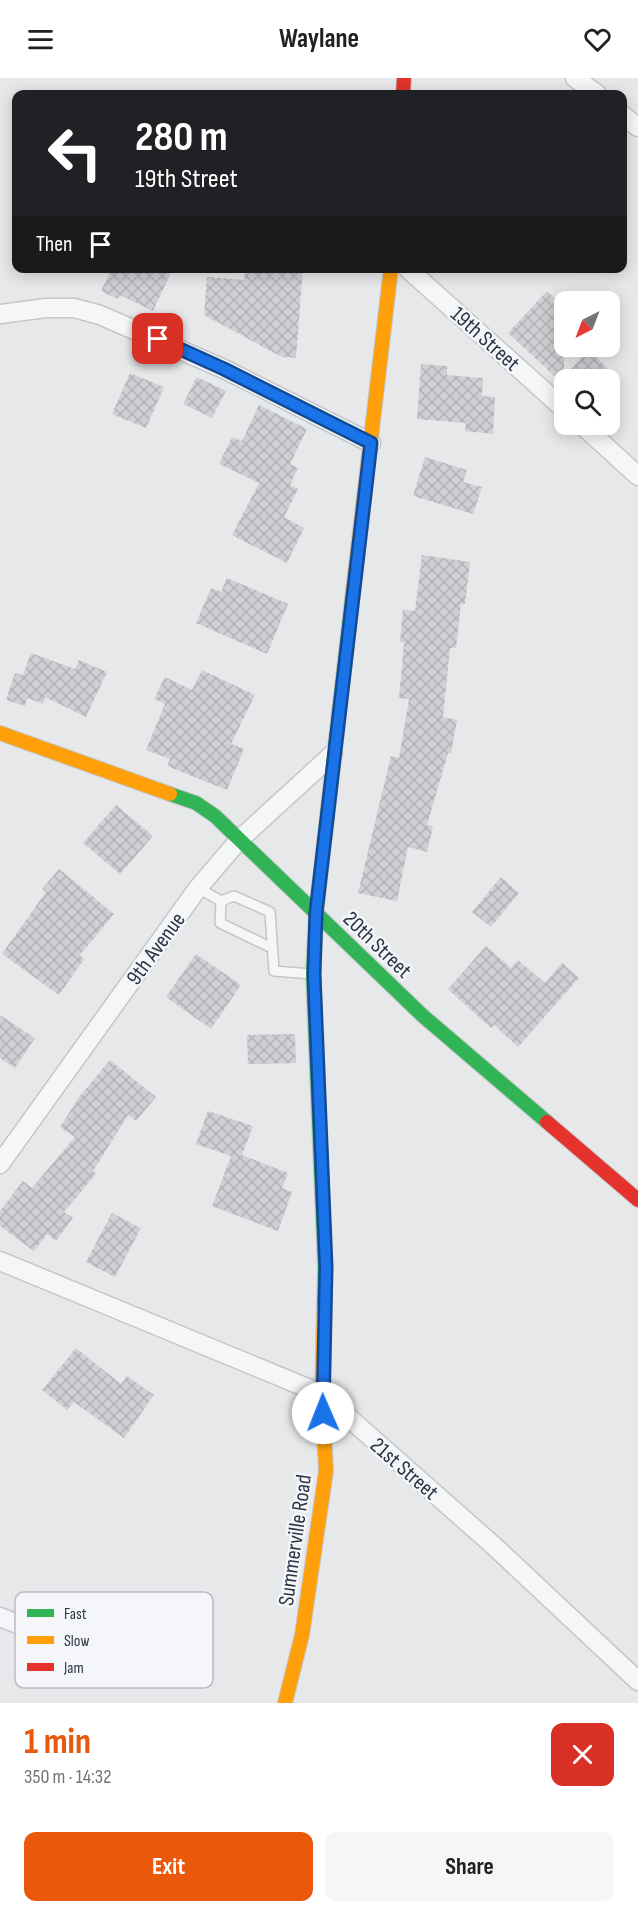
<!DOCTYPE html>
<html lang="en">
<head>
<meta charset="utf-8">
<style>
  :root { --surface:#fff; --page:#f6f6f6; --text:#202124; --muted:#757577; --accent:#ea580c }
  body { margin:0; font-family:"Sofia Sans Condensed",sans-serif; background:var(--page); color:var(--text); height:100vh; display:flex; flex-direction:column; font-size:22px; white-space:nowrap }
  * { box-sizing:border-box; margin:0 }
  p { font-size:20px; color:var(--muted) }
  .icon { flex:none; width:33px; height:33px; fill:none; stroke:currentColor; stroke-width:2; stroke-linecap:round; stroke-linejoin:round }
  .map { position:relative; height:1625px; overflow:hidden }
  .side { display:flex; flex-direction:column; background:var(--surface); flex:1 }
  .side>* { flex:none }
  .guide { position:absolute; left:12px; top:12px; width:615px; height:183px; border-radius:12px; box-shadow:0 3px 15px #0003; background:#202124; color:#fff; overflow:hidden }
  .needle { width:39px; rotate:222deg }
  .tools { position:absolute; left:554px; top:213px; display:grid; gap:12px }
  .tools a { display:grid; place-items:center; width:66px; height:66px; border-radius:12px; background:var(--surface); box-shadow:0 3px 15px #0003; font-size:30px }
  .pin { position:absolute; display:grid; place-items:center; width:51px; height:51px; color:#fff; margin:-26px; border-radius:12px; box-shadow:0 3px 9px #0006 }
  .me { position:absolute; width:66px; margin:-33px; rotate:359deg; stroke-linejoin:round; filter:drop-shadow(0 0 4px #0008) }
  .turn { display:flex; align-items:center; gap:21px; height:126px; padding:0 24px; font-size:27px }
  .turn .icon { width:78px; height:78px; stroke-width:2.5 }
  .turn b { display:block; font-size:42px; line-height:51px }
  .then { display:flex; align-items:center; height:57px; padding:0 24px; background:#0003; gap:12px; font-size:22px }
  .round { display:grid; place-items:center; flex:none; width:63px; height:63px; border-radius:12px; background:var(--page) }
  .summary { display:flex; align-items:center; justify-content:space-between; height:102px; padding:0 24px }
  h1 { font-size:36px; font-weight:700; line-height:45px; color:var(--accent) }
  .cta { display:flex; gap:12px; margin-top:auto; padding:12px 24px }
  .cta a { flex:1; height:69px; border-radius:12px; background:var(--accent); color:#fff; font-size:24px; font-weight:700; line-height:69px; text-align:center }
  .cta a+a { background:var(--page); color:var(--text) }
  header { display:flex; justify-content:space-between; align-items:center; height:78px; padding:0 24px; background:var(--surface); font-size:27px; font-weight:700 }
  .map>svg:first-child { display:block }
  .building { fill:url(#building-cross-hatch) }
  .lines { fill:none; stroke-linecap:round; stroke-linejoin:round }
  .lane-casing { stroke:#c4c6c8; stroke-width:12 }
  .street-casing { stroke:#c4c6c8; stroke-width:21 }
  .fast-casing { stroke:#c4c6c8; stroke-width:16 }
  .slow-casing { stroke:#c4c6c8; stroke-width:16 }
  .jam-casing { stroke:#c4c6c8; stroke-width:16 }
  .lane { stroke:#f5f6f7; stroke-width:9 }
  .street { stroke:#f5f6f7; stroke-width:18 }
  .fast { stroke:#30b455; stroke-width:14 }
  .slow { stroke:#ff9f0a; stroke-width:14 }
  .jam { stroke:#e5322d; stroke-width:14 }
  .route-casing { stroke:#114b97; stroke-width:15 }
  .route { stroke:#1a73e8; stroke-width:10 }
  .labels { text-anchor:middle; stroke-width:5; stroke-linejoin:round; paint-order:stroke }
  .street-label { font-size:22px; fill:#2b3445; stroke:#f4f6f9 }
  .key { fill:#f4f6f9; stroke:#b8bcc3; stroke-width:1.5 }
  .key-label { font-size:16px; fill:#2b3445 }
</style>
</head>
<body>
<header><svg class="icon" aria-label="menu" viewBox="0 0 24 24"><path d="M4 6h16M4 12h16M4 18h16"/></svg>Waylane<svg class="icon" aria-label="heart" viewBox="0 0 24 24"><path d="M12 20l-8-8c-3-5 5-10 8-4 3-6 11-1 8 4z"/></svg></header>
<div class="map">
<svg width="638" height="1625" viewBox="0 0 638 1625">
  <defs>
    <pattern id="building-cross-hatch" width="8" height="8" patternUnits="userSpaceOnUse" patternTransform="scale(1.5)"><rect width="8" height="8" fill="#ced0d3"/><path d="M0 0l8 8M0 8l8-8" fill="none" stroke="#b1b3b6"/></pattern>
  </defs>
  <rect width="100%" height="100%" fill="#e6e8ea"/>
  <!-- building -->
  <path class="building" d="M112,190H173L153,233L120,217L118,221L101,213Z
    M246,190H303L296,280L282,279L204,237L207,199L244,202Z
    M547,213L564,229V298L589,272L619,302H564V307L508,255Z
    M421,286L447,288V297L483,300L482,318L495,319L493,356L465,353L466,345L417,341Z
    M130,295L164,309L146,350L112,336Z
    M197,299L226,313L212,340L183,326Z
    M259,327L307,351L290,386L298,390L290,407L298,411L284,439L304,450L287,485L232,457L259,405L219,386L232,359L242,363Z
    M425,379L467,392L463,404L482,409L473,436L413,418Z
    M422,477L470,484L465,526H461L456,570H450L443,639L457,642L451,675H448L427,747L433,749L427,774L408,769L397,823L358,815L391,678L399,680L409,621L399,620L404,565L400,564L403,532L415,533Z
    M227,500L288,526L267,576L196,545L211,510L221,514Z
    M31,575L75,591L79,582L107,594L86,639L45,619L43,626L27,620L25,628L6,622L15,595L23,597Z
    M202,592L255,617L231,666L244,671L227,712L167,688L170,681L146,672L165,626L154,621L165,599L192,612Z
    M116,727L153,758L120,796L83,765Z
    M59,791L114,836L80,877L84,881L59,917L2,876L46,814L42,811Z
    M501,799L519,815L491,849L472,834Z
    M486,868L511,890L518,882L545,905L562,885L579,900L518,969L494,947L491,950L448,911Z
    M196,876L241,907L211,951L166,919Z
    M0,937L35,960L15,990L0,980Z
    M295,956L296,985L248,986L247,957Z
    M110,982L156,1019L136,1043L128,1037L93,1093L96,1096L64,1134L73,1140L56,1163L47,1156L34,1173L0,1148V1133L23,1103L32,1110L75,1059L60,1049L80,1018Z
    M208,1033L253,1048L242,1077L288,1095L282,1110L292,1114L278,1153L212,1128L231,1078L196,1066Z
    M112,1135L141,1150L115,1199L86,1184Z
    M76,1270L121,1306L127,1298L154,1317L124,1360L74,1324L67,1332L42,1312Z"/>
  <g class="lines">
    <!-- lane casing -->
    <g class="lane-casing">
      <path id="lane" d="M198,810L221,823L220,845L270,869
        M221,823L234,818L270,834L274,893L312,896"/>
    </g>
    <!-- street casing -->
    <g class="street-casing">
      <path id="street" d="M575,0L597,16
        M622,37L638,49
        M407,190L564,331
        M0,236L46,230H74L100,237L224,291L371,365
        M581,346L638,398
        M0,1086L198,810L239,762L333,676
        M0,1183L322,1316L494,1468L638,1603
        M0,1539L33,1552"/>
    </g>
    <!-- fast casing -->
    <g class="fast-casing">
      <path id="fast" d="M170,716L196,725L215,738L423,938L547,1044
        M324,1230L325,1189L313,896L316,835L353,513"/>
    </g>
    <!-- slow casing -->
    <g class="slow-casing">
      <path id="slow" d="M353,513L391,190
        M0,655L170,716
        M285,1625L302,1557L326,1393L322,1316L324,1230"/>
    </g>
    <!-- jam casing -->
    <g class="jam-casing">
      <path id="jam" d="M403,16L404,0
        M547,1044L638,1122"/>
    </g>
    <!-- lane -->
    <use href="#lane" class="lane"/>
    <!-- street -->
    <use href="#street" class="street"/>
    <!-- fast -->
    <use href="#fast" class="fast"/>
    <!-- slow -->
    <use href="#slow" class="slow"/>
    <!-- jam -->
    <use href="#jam" class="jam"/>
  </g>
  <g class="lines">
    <!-- route casing -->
    <g class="route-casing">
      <path id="route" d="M158,261L224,291L371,365L316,835L314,896L326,1189L323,1335"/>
    </g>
    <!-- route -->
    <use href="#route" class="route"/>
  </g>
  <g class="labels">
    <!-- street labels -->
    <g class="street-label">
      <text transform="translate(486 260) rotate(42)" y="8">19th Street</text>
      <text transform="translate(378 866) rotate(44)" y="8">20th Street</text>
      <text transform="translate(155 870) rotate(-54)" y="8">9th Avenue</text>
      <text transform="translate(405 1390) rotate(41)" y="8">21st Street</text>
      <text transform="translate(294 1462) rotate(-82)" y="8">Summerville Road</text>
    </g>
  </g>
  <!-- legend -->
  <rect x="15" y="1514" width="198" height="96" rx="9" class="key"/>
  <rect x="27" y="1531" width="27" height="8" fill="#30b455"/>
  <rect x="27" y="1558" width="27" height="8" fill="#ff9f0a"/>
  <rect x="27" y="1585" width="27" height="8" fill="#e5322d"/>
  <g class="key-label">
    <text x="64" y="1541">Fast</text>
    <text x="64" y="1568">Slow</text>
    <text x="64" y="1595">Jam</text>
  </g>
</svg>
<div class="tools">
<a><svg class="needle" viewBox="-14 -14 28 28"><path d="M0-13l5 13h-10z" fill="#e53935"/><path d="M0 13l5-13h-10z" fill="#757577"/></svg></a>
<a><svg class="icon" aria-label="search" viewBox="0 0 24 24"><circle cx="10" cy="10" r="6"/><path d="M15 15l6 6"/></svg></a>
</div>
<div class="pin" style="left:158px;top:261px;background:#d93025"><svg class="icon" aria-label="arrive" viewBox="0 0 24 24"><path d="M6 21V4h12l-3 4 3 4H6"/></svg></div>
<svg class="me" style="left:323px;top:1335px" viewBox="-20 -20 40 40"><circle r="19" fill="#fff"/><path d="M0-13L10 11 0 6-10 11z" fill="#1a73e8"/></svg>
<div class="guide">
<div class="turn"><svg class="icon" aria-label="left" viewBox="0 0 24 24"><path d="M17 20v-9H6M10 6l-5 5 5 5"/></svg><div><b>280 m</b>19th Street</div></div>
<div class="then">Then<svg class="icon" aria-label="arrive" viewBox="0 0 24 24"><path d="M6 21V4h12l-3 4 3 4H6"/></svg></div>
</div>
</div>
<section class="side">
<div class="summary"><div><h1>1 min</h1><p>350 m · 14:32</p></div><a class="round" style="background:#d93025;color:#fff"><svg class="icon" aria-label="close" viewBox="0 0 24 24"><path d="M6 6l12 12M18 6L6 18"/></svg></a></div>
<div class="cta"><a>Exit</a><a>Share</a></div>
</section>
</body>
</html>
